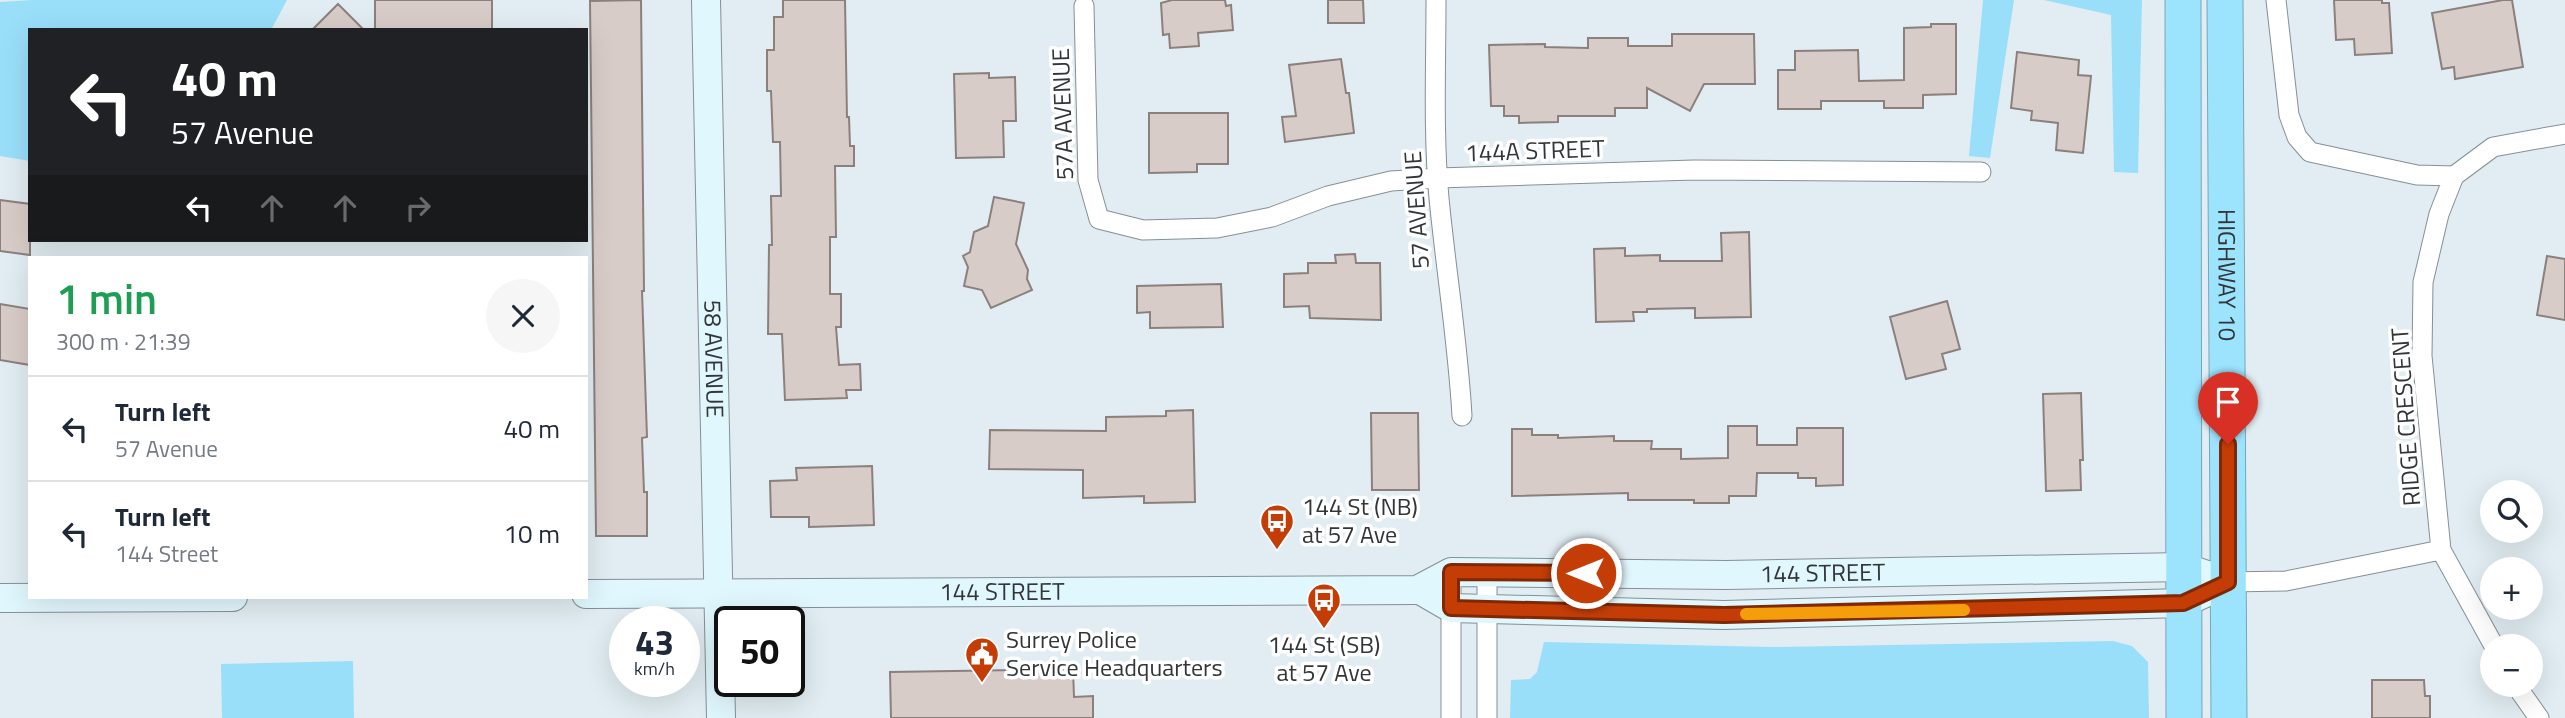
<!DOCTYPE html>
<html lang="en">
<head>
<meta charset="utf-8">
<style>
  :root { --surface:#fff; --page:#f6f6f7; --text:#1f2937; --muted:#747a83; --line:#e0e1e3 }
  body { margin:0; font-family:"Titillium Web",sans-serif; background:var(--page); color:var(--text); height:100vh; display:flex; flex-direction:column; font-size:26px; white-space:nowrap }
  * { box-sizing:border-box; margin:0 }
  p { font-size:23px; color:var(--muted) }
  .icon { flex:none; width:38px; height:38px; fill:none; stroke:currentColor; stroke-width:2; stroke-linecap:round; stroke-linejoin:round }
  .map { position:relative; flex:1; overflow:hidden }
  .details { position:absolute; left:28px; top:256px; width:560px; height:343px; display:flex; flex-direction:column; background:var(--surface); border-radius:0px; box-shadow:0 7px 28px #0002 }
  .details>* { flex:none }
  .banner { position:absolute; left:28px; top:28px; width:560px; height:214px; border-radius:0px; box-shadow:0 7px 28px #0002; background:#202124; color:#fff; overflow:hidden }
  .controls { position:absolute; left:2480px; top:480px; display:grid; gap:14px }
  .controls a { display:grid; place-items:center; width:63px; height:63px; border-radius:50%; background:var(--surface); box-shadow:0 7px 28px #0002; font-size:35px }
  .speed { position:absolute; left:609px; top:606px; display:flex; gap:14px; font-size:35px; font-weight:700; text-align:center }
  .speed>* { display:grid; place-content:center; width:91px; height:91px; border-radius:50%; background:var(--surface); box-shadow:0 7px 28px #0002; line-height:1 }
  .speed small { font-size:18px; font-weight:400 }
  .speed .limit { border:4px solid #111; border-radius:10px; background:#fff; color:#111 }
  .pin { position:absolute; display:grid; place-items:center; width:60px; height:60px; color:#fff; margin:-72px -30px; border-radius:50% 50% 50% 0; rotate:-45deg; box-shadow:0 0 7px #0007 }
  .pin .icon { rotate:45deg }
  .me { position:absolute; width:77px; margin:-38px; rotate:270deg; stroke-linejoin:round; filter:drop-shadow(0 0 5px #0008) }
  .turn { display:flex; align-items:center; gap:24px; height:147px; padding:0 28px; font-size:32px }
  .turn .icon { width:91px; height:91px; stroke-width:2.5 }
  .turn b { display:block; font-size:49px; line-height:60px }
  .lanes { display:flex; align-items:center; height:66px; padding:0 28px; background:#0003; justify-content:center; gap:35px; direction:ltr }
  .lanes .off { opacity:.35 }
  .round { display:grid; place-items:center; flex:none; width:74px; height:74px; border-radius:37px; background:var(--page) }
  .overview { display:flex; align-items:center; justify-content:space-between; height:119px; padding:0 28px }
  h1 { font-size:42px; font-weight:600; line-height:52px; color:#1e9e55 }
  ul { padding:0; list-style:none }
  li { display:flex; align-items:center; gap:21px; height:105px; padding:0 28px; border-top:2px solid var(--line) }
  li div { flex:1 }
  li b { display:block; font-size:26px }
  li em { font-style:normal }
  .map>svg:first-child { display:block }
  .green { fill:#99dffa }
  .building { fill:#d8ccc8; stroke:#8c807d; stroke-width:2 }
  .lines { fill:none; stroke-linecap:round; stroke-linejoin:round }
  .street-casing { stroke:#859095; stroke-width:21 }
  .secondary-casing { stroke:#859095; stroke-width:30 }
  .highway-casing { stroke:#77a6b8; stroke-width:37 }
  .street { stroke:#fff; stroke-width:19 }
  .secondary { stroke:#e1f7fe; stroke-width:28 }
  .highway { stroke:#9ce3fd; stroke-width:35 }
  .route-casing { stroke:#7f2804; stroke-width:18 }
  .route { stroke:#c43d06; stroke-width:12 }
  .slow { stroke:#f59e0b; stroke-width:12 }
  .labels { text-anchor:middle; stroke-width:7; stroke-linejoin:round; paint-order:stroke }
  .street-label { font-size:24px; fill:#323638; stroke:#fff }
  .poi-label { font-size:24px; fill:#323638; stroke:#fff; text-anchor:start }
</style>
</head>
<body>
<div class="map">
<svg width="2565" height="718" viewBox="0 0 2565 718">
  <rect width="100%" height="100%" fill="#e1edf2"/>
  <!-- green -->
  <path class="green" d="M33,0H287L271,30H30V161L0,156V2Z
    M1983,0H2014L1990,158L1969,156Z
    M2044,0H2142L2138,173L2114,172L2111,15Z
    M2113,641L2132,646L2148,662L2149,718H1510L1511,680L1530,679L1537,672L1544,642L1773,647Z
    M353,661L354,718H222L221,664Z"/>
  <!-- building -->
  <path class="building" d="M375,0H492V30H375Z
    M641,0L644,291H642L647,437L642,438L644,492H647V536H596L590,1Z
    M783,0H845L847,117H849L850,146H854V166H835L836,237H830V294H841V327H836L839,365L860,364L861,390H846L847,398L785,400L782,334H768L769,245H772L771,196H781L780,142H773L771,91H767V50H774V17H783Z
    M1172,0H1225L1226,6L1231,5L1233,30L1198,33L1199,46L1170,48L1169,34L1163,35L1161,3Z
    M1328,0H1363L1364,23H1328Z
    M2334,0H2382V3H2389L2392,53L2355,55L2354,39L2336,40Z
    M2503,0H2512L2523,67L2455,79L2454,67L2442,69L2432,13Z
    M338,4L364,30H312Z
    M1931,24H1956V94L1923,95V108H1884V101H1821V109H1778V70H1795V51L1858,50L1859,81L1904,80V28L1931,27Z
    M1672,34H1754L1755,84H1704L1690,111L1647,88V108H1615V116H1558V122L1519,123V116H1504V106H1491L1489,45L1545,44V47L1588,48V38H1628V46H1672Z
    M2017,52L2079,60L2078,75L2091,76L2083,153L2056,150L2058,123L2031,120L2032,111L2011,108Z
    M1341,59L1346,93H1349L1354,133L1285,142L1282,117L1296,116L1289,65Z
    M989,73V78L1015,77L1016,121H1003L1004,157L956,158L954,74Z
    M1149,113H1228V164H1197V172L1149,173Z
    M994,197L1024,203L1016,244L1028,270L1027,279L1032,290L991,308L982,290L964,286L968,267L963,256L970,252L974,232L988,226Z
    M0,200L30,204V255L0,251Z
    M1749,232L1751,317L1695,318V308L1647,309V312H1633L1634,321L1596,322L1594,249L1625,248V256L1660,255V261H1722L1721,233Z
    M1355,254L1356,263H1380L1381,320L1310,318L1309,306L1284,307V274L1308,273V263H1336L1335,255Z
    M2547,256L2565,259V320L2537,315Z
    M1221,284L1223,327L1150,328V312L1137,313V286Z
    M1947,301L1960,349L1942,354L1946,369L1906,379L1890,317Z
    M0,304L30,309V365L0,360Z
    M2081,393L2083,460H2080L2081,490L2046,491L2043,394Z
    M1193,410L1195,502L1144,503V496L1083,498V470L989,469L990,430L1106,431V417L1166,416V411Z
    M1371,413H1418L1419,490H1372Z
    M1728,426H1757V445H1797V428H1843V485L1816,486V478H1798V473H1757L1756,496H1729V503H1694V500H1628V493L1512,496V429H1532V435H1558V438L1614,436V441H1652L1651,449H1681V459L1728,458Z
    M872,466L874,525L809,527V517H771L770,481L797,480L796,468Z
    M1073,669L1074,697L1093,696V718H891L890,672Z
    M2372,680H2424L2425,696H2430V718H2372Z"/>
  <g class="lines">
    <!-- street casing -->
    <g class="street-casing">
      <path id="street" d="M1436,0C1436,66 1433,133 1439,198C1446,271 1458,343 1462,416
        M2276,0L2289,115L2297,137L2310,152L2417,175L2454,176
        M1084,6L1088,180L1099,219L1143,230L1217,228L1272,217L1328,196L1391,181L1438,178L1694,170L1981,172
        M2454,176L2439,214L2423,282L2422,356L2441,550L2494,646
        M2454,176L2493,147L2565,134
        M2228,582L2286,581L2441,550
        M2515,684L2539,718
        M1451,718V572
        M1487,718V572"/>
    </g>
    <!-- secondary casing -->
    <g class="secondary-casing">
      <g id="secondary">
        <path id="s1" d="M706,0L721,718"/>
        <path d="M1420,590L1451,608L1724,615L2183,603L2203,594"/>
        <path id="s2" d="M586,594L1417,590L1451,572L1726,575L2183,567L2228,582"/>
        <path d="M0,598L233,597"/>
      </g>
    </g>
    <!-- highway casing -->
    <g class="highway-casing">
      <g id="highway">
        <path d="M2183,0L2184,718"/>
        <path id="s3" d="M2225,0L2229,718"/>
      </g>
    </g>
    <!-- street -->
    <use href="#street" class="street"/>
    <!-- secondary -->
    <use href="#secondary" class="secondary"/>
    <!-- highway -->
    <use href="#highway" class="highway"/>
  </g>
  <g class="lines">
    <!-- route casing -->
    <g class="route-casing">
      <path id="route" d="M1586,573L1451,572V608L1724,615L2183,603L2228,582V444"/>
    </g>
    <!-- route -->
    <use href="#route" class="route"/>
    <!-- slow -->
    <path class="slow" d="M1746,614L1964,610"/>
  </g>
  <!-- icons -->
  <defs>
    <g id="bus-pin" transform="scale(1.75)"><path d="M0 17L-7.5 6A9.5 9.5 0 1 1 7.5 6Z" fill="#c43d06" stroke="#fff"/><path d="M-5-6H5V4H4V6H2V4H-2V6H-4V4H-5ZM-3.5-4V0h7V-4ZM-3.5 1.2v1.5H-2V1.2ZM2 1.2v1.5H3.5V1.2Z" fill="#fff"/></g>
    <g id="civic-pin" transform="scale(1.75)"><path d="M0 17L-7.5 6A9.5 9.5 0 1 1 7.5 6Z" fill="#c43d06" stroke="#fff"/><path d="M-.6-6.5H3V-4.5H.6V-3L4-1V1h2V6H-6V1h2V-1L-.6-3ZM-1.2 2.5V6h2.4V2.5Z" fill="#fff"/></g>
  </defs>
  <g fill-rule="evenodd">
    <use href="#bus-pin" x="1277" y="521"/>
    <use href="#bus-pin" x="1324" y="600"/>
    <use href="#civic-pin" x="982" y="654"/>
  </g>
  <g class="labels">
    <!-- street labels -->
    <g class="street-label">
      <text transform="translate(1063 114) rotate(-92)" y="8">57A AVENUE</text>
      <text transform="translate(1535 151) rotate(-2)" y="8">144A STREET</text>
      <text transform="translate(1417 210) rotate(-94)" y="8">57 AVENUE</text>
      <text dy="8" stroke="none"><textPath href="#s3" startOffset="275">HIGHWAY 10</textPath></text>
      <text dy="8" stroke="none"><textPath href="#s1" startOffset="359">58 AVENUE</textPath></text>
      <text transform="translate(2406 417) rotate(-94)" y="8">RIDGE CRESCENT</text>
      <text dy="8" stroke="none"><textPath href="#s2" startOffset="1241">144 STREET</textPath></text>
      <text dy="8" stroke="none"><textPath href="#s2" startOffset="416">144 STREET</textPath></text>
    </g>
    <!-- poi labels -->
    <g class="poi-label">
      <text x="1302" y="515">144 St (NB)<tspan x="1302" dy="28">at 57 Ave</tspan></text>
      <text x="1006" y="648">Surrey Police<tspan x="1006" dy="28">Service Headquarters</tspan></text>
      <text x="1324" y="653" text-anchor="middle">144 St (SB)<tspan x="1324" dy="28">at 57 Ave</tspan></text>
    </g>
  </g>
</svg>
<div class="controls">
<a><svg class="icon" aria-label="search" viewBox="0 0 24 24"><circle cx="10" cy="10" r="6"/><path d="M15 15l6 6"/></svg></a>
<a>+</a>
<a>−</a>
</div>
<div class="speed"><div>43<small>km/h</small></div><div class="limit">50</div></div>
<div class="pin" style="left:2228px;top:444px;background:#d93025"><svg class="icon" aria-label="arrive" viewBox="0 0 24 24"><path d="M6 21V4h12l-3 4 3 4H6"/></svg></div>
<svg class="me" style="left:1586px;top:573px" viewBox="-20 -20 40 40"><circle r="17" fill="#c43d06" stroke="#fff" stroke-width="3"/><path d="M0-11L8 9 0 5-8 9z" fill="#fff"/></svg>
<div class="banner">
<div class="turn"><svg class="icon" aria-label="left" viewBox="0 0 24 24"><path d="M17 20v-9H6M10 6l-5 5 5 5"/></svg><div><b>40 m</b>57 Avenue</div></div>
<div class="lanes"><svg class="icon" aria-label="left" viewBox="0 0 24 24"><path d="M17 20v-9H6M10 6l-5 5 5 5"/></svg><svg class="icon off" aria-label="ahead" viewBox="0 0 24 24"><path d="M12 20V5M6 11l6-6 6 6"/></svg><svg class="icon off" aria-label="ahead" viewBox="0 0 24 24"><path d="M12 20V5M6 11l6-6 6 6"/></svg><svg class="icon off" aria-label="right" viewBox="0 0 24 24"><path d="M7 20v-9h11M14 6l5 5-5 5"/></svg></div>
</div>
<section class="details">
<div class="overview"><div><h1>1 min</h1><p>300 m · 21:39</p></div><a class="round"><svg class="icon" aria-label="close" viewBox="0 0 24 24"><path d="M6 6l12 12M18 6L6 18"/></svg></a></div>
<ul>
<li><svg class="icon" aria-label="left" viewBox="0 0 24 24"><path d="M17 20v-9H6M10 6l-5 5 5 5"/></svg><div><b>Turn left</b><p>57 Avenue</p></div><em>40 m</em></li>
<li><svg class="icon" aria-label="left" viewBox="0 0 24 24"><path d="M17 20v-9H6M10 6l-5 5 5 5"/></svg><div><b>Turn left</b><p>144 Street</p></div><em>10 m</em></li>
</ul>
</section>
</div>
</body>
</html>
